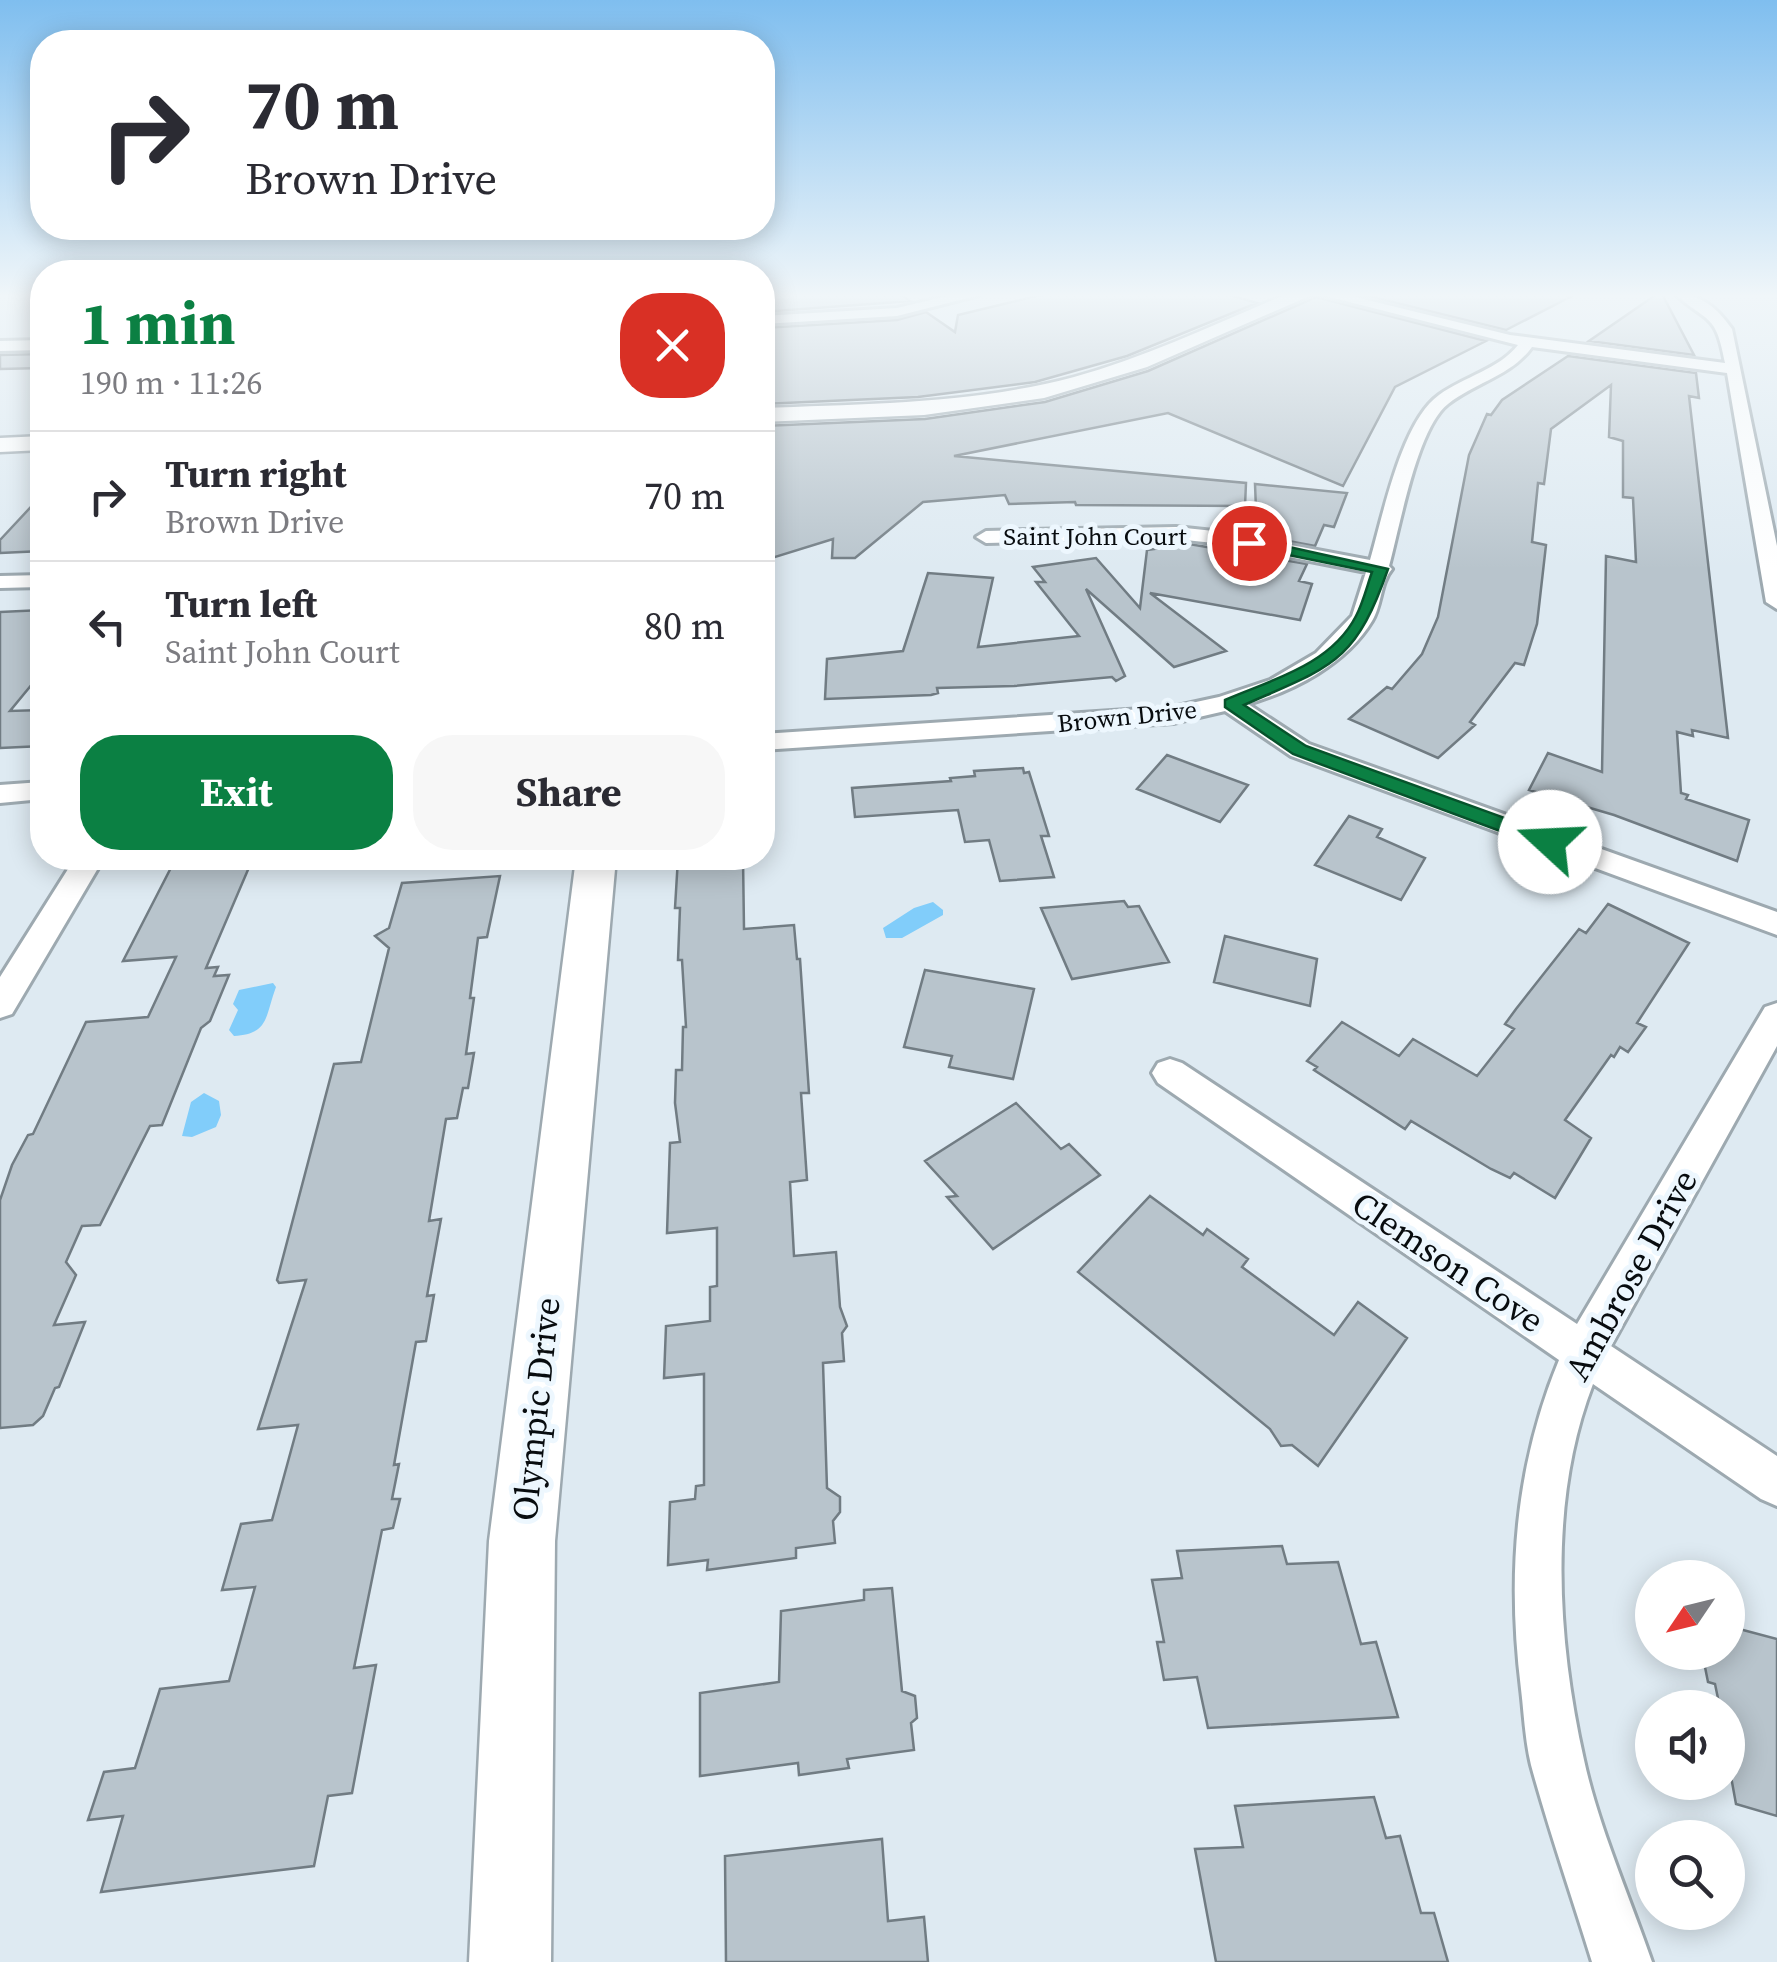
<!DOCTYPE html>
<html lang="en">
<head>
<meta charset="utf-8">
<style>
  :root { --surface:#fff; --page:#f7f7f7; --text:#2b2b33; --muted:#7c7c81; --line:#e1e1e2; --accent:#0b8043 }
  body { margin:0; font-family:"Source Serif 4",serif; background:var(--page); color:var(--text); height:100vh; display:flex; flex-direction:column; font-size:38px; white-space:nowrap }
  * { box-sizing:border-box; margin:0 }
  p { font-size:32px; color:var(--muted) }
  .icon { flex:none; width:55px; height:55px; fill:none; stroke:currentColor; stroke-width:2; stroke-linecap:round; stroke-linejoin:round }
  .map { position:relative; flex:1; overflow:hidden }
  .details { position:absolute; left:30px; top:260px; width:745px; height:610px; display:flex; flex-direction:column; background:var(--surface); border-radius:40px; box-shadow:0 5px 25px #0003 }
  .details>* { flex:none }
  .banner { position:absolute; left:30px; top:30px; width:745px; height:210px; border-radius:40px; box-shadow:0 5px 25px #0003; background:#fff; color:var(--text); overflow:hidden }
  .needle { width:65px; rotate:235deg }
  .buttons { position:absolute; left:1635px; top:1560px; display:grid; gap:20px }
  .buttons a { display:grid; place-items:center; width:110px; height:110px; border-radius:50%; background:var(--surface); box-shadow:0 5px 25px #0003; font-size:50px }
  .pin { position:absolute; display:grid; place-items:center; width:85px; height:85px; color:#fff; margin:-42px; border:5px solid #fff; border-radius:50%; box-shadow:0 2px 10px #0007 }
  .me { position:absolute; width:110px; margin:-55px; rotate:290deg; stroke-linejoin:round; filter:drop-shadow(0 0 8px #0008) }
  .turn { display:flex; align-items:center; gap:35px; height:210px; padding:0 50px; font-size:45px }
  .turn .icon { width:130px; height:130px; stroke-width:2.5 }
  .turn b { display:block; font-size:70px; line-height:85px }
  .round { display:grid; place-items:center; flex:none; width:105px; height:105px; border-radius:40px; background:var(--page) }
  .overview { display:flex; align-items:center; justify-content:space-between; height:170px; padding:0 50px }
  h1 { font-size:60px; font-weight:700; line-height:75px; color:var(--accent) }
  .action { display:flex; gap:20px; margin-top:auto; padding:20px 50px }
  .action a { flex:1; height:115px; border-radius:40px; background:var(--accent); color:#fff; font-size:40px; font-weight:700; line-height:115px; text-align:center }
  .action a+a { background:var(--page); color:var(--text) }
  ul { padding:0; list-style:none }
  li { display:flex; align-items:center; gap:30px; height:130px; padding:0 50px; border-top:2px solid var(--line) }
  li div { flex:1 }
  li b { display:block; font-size:38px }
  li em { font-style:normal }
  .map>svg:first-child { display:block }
  .water { fill:#81cdfa }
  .building { fill:#b8c4cc; stroke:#717c83; stroke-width:2.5 }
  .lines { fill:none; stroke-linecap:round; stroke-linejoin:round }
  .street-casing { stroke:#9da9b0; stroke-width:6 }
  .secondary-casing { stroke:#9da9b0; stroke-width:5 }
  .street { fill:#fff; fill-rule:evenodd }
  .secondary { fill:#fff; fill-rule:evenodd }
  .route { fill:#0b8043; stroke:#07532c; stroke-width:2.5 }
  .labels { text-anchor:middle; stroke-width:10; stroke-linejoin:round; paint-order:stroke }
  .far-street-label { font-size:25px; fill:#080c0f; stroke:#edf7fe }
  .near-street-label { font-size:35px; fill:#080c0f; stroke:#edf7fe }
</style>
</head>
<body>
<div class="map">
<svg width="1777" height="1962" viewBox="0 0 1777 1962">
  <rect width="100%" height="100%" fill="#deeaf2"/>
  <!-- water -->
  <path class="water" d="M933,902L943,910V915L902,938H886L883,928L914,908Z
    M273,983L276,987C265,1017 269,1034 234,1036L229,1030L238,1010L233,1004L239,990Z
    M204,1093L219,1101L221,1115L216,1127L192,1137L182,1136L191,1102Z"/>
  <!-- building -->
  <path class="building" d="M762,294H900L910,301L762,312Z
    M1045,294H1226L1257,303L1127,356L1035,382L918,397L762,404V328L897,320L926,312L955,332L958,315Z
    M1360,294H1576L1506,330Z
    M1657,294H1662L1694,355L1589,341Z
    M1316,297L1486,341L1395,387L1343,486L1168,413L954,456L1246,483L1245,506L1076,505L1075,502L1009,504L1005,495L923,502L855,558H832L833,539L762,561V426L925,419L1045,402L1148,371Z
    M42,354V368L0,369V355Z
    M1568,356L1696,373L1699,398L1689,396L1728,738L1692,730L1693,736L1677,732L1681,793L1688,795L1686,799L1749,820L1737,861L1614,815L1529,790L1548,753L1602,772L1606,556L1636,562L1633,498L1623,497V441L1609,437L1611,385L1551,429L1544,484L1538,483L1532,542L1546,545L1537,624L1524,665L1515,663L1470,722L1475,725L1438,758L1349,719L1387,687L1392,689L1422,654L1438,617L1469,455L1487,414L1491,415L1502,400Z
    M1255,484L1347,493L1334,527L1324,525L1315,546L1257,535Z
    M42,495V551L0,553V540Z
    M1189,544L1307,564L1299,581L1312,584L1300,620L1150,593L1226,651L1174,667L1086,589L1125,676L1116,681L1112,677L1014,686L937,688L938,693L931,695L825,699L827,659L903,651L928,573L993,578L978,647L1079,636L1036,582H1045L1033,567L1096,558L1140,608L1147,550Z
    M42,610V672L10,711L42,710V746L0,748V612Z
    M1167,755L1199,767L1248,785L1220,822L1137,789Z
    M1023,768L1024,773L1029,772L1049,836H1041L1054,877L1000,881L989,840L965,842L958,810L855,817L852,788L951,781L950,778L975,776L974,771Z
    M1349,816L1382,829L1377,837L1425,858L1401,900L1315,865Z
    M176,858H253L206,968L218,967L214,976L229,975L210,1021L201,1028L162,1125L150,1126L100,1225L82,1226L66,1262L76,1275L54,1325L85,1322L59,1387L55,1388L43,1416L33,1425L0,1428V1200L12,1165L28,1135L33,1134L86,1022L148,1017L176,957L123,961Z
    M678,858H743L744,929L794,925L797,959H800L809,1093H801L807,1180L790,1182L794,1256L836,1252L840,1307L847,1326L842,1333L844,1361L823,1363L827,1488L840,1497V1512L833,1521L835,1543L796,1548V1558L707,1570L708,1560L668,1565L670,1502L695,1499L696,1486L704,1485V1374L664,1378L666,1326L710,1321V1287L717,1286V1228L667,1233L670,1143L680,1142L675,1103L676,1070H682L683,1027H686L682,960H678L680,908H675Z
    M500,876L487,937L478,938L470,998H474L466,1054L474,1053L468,1088H463L457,1118L446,1119L429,1221L441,1219L427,1296L434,1295L426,1341L416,1342L394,1465L399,1464L392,1499H400L393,1528L382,1530L354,1668L376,1665L352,1793L328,1796L314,1866L101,1892L123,1816L88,1820L104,1772L135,1768L160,1689L229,1681L255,1587L222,1590L241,1524L272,1520L298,1425L258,1429L306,1280L279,1283L277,1280L334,1064L361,1062L389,948L375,936L389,928L402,883Z
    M1124,901L1128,907L1139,906L1169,962L1072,979L1041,908Z
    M1608,904L1689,943L1637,1023L1646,1027L1628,1052L1620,1047L1614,1057L1611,1055L1565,1120L1591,1138L1555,1198L1514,1173L1510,1178L1491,1169L1411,1121L1405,1129L1314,1070L1317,1067L1307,1061L1342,1022L1399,1056L1413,1039L1477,1076L1514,1029L1505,1024L1516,1009L1579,929L1586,933Z
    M1225,936L1317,959L1310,1006L1214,982Z
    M925,970L1034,989L1013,1079L949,1067L952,1056L904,1047Z
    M1016,1103L1061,1149L1069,1144L1100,1175L993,1249L947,1197L957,1196L925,1161Z
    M1150,1196L1203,1235L1207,1229L1248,1259L1242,1267L1334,1335L1358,1302L1407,1338L1318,1466L1292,1445L1281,1446L1270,1429L1078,1272Z
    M1282,1546L1287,1564L1338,1562L1361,1644L1376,1642L1398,1717L1208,1728L1197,1677L1164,1680L1157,1642H1164L1152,1580L1182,1578L1177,1551Z
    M892,1588L902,1691L915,1696L917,1718L911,1723L914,1750L847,1759L849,1768L799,1775L798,1763L700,1776V1693L779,1682L781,1611L864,1600V1590Z
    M1728,1626L1777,1639V1816L1736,1804L1728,1760V1708H1720L1715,1684L1708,1682L1702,1652H1728Z
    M1374,1797L1386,1838L1400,1836L1421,1913H1434L1448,1962H1216L1195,1849L1243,1847L1235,1806Z
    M882,1839L888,1921L924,1917L928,1962H726L725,1856Z"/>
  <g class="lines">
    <!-- street casing -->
    <g class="street-casing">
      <path id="street" d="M956,294H983L897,316L762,324V316L897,308Z
        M1318,294H1343L1510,335L1725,363C1716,313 1709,324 1675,294C1702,294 1717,308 1732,329L1777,546V609L1766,602L1727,373L1532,347C1511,376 1476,382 1448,404C1417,428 1400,526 1389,566L1392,569C1380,583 1382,605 1372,621C1346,664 1295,690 1248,704L1309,744L1777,912V935L1291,756L1225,711L1173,723L762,750V734L1173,707L1219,697L1270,680L1316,653L1352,616L1366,572L1223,544L1176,539L986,543L976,537L986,531L1176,527L1223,532L1370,560C1383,516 1401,422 1439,395C1465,376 1498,370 1518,345Z
        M42,340V350L0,351V341Z
        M42,575V587L0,588V576Z
        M42,782V799L0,803V785Z
        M75,858H104L12,1014L0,1018V977Z
        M1777,1003V1046L1611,1346L1777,1456V1506L1761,1499L1593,1384C1548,1500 1557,1639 1584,1760C1598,1825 1630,1898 1652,1962H1592C1572,1897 1549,1831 1531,1765C1525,1741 1524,1714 1521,1689C1507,1575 1515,1467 1559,1360L1158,1083L1152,1073L1158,1063L1170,1059L1182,1063L1577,1324L1765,1007Z"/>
    </g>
    <!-- secondary casing -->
    <g class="secondary-casing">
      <path id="secondary" d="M1287,294H1314L1147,367L1044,398L924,415L762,422V408C866,404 972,404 1074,377C1147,357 1217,323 1287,294Z
        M42,436V450L0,452V438Z
        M576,858H616L555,1541L551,1962H469L489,1541Z"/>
    </g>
    <!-- street -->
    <use href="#street" class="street"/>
    <!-- secondary -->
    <use href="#secondary" class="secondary"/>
  </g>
  <!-- sky -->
  <linearGradient id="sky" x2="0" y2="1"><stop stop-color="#7fbeef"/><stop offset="0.52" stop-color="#f0f6f9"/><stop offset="1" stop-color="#f0f6f9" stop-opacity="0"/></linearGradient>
  <rect width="1777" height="569" fill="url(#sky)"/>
  <!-- route -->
  <path class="route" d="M1249,538L1388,569C1355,664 1332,666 1244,705L1306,746L1557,837V847H1543L1293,754L1225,707V700C1271,680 1331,665 1356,616C1363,603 1367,586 1372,572L1244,546V540Z"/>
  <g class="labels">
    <!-- far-street labels -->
    <g class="far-street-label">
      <text x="1095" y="545">Saint John Court</text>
      <text transform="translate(1127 716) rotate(-6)" y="9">Brown Drive</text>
    </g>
    <!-- near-street labels -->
    <g class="near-street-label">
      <text transform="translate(1448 1262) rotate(34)" y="12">Clemson Cove</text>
      <text transform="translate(1631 1275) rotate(-61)" y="12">Ambrose Drive</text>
      <text transform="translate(536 1409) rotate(-84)" y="12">Olympic Drive</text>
    </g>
  </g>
</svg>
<div class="buttons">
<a><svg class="needle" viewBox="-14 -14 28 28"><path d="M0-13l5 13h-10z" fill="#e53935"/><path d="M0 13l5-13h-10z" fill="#7c7c81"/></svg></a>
<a><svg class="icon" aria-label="sound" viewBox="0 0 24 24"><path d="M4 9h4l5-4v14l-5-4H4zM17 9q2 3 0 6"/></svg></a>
<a><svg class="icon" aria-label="search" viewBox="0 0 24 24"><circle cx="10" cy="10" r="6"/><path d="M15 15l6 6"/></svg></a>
</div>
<div class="pin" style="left:1249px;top:543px;background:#d93025"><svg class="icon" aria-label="arrive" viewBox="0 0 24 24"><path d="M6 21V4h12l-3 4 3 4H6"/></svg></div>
<svg class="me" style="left:1550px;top:842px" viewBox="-20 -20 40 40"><circle r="19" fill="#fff"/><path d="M0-13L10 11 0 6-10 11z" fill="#0b8043"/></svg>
<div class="banner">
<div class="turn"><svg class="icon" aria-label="right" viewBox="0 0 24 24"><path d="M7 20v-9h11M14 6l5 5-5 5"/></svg><div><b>70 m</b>Brown Drive</div></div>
</div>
<section class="details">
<div class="overview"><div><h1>1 min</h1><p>190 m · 11:26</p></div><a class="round" style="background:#d93025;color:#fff"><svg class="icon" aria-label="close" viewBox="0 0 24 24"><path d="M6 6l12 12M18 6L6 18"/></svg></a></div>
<ul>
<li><svg class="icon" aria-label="right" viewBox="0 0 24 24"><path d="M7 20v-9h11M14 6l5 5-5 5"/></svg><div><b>Turn right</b><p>Brown Drive</p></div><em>70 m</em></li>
<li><svg class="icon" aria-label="left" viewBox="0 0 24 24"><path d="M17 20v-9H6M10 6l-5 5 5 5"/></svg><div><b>Turn left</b><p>Saint John Court</p></div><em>80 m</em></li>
</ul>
<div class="action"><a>Exit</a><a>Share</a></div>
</section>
</div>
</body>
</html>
